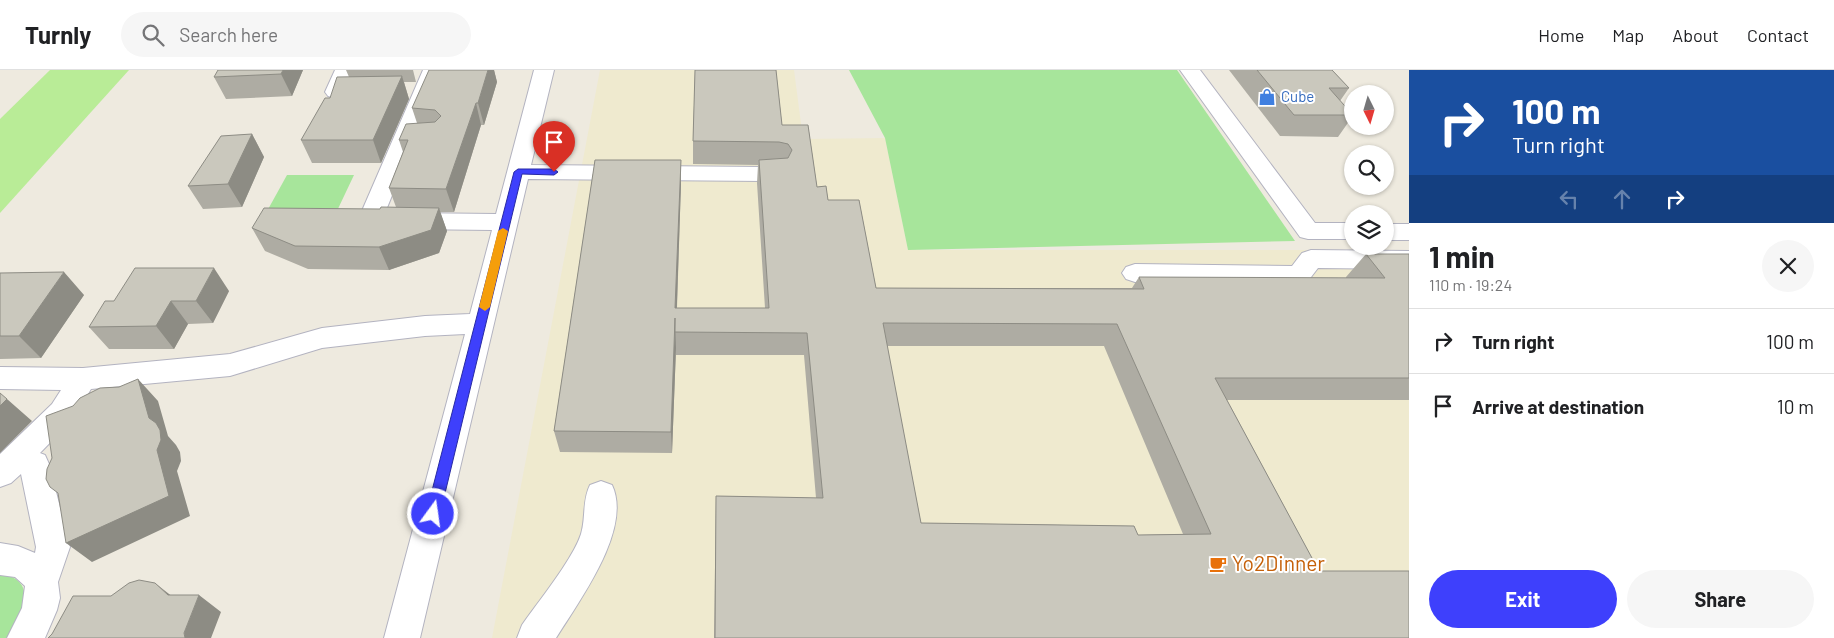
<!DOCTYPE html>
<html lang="en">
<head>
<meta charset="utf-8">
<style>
  :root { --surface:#fff; --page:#f6f6f6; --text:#202124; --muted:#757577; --line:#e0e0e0; --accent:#3e40fc }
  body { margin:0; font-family:Barlow,sans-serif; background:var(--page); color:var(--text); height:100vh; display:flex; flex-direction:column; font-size:19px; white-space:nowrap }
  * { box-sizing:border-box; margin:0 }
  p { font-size:16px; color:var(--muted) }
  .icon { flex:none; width:28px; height:28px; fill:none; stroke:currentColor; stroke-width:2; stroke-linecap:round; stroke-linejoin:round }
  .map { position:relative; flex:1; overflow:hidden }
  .side { display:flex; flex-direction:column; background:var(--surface); width:425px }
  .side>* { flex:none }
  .banner { background:#1a4fa0; color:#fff; overflow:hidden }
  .needle { width:32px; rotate:175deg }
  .fabs { position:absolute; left:1344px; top:15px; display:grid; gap:10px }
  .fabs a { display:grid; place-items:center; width:50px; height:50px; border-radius:50%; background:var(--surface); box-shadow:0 1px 4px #0004; font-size:25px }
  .pin { position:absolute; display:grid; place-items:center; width:42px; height:42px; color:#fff; margin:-51px -21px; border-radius:50% 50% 50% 0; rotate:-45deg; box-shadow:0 0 5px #0007 }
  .pin .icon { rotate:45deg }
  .me { position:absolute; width:55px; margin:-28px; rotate:14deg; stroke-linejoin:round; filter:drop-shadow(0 0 4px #0008) }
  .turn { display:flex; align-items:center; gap:18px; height:105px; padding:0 20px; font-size:22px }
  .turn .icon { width:65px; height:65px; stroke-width:2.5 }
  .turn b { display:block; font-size:35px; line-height:42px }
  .lanes { display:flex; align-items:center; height:48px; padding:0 20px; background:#0003; justify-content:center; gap:25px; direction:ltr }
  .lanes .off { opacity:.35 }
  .round { display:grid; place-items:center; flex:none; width:52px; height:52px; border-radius:26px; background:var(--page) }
  .summary { display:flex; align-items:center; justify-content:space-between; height:85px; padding:0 20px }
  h1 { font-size:30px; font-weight:700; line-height:38px }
  .action { display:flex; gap:10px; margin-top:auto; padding:10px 20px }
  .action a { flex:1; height:58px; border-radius:30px; background:var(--accent); color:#fff; font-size:20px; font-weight:700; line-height:58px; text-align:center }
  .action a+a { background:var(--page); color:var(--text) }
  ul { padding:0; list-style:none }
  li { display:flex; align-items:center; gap:15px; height:65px; padding:0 20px; border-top:1px solid var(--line) }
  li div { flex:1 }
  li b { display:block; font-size:19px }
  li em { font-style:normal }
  header { display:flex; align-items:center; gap:30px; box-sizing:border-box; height:70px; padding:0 25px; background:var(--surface); border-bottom:1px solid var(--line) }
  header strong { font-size:24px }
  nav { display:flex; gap:28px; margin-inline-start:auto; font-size:18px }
  .search { width:350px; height:45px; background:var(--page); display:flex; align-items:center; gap:12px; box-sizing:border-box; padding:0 18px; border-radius:28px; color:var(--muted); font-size:19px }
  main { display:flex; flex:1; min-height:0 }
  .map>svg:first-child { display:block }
  .education { fill:#efeacf }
  .green { fill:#a7e59b }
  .pitch { fill:#b9ec97 }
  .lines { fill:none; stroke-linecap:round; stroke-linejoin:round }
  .minor-casing { stroke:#b3b3c0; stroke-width:2 }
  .minor { fill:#fff; fill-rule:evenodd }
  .wall { fill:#aeaca3; fill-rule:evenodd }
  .shaded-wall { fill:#8d8c84 }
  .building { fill:#cac8bd; stroke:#8d8c84; fill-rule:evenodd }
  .route { fill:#3e40fc; stroke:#282aa4 }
  .slow { fill:#f59e0b }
  .labels { text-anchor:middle; stroke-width:4; stroke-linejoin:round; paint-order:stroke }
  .far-shop-label { font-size:15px; fill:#366cbe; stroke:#fff; text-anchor:start }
  .near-food-label { font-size:21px; fill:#c56008; stroke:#fff; text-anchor:start }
</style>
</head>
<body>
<header>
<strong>Turnly</strong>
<div class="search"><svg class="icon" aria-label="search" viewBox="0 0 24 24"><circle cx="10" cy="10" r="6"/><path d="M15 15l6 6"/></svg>Search here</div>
<nav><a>Home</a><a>Map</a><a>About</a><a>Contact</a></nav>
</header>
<main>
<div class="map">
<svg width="1409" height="568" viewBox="0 0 1409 568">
  <rect width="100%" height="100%" fill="#eeeadf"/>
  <!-- education -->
  <path class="education" d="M600,0H794L803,69L885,68L908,180H1409V568H492Z"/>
  <!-- green -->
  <path class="green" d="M849,0H1177L1295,171L908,180L885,68Z
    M287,105H354L336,143H266Z
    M0,503C41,512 21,542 9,568H0Z"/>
  <!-- pitch -->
  <path class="pitch" d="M50,0H129L0,143V49Z"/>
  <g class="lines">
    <!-- minor casing -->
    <g class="minor-casing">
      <path id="minor" d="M335,0H355L348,16L362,18L365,22L362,26L335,28L328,26L325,22Z
        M423,0H443L382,150L378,155L370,158L362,155L358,150Z
        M534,0H554L531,95L777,97L785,99L788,104L785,109L777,111L528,109L420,568H384L465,264L425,266L322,278L230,306L91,319L72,350L40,383L45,385L49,394L70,477L58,512L60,528L57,540L45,568H7L22,538L25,516L15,507L0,505V473L18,476L35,483L36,477L21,404L11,413L0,417V384L52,334L61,320L0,319V297L83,298L230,284L322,258L425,246L470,244L492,160L407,159L399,156L395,151L399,146L407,143L496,144Z
        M1180,0H1200L1315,153H1352V169H1308L1300,167Z
        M1385,154H1409V170H1385Z
        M1311,180L1409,181V199L1318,198L1308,211L1299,214L1135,212L1126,209L1122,203L1126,197L1135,194L1292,196L1302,183Z
        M601,411L612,415C633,459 579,531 556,568H517L522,555C538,532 573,489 581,464C586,448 582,431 590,415Z"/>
    </g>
    <!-- minor -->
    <use href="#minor" class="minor"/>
  </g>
  <!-- wall -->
  <path class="wall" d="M303,0L292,26L226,29L214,7Z
    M346,0H413L416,12H404L409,29L381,93H312L301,70L330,28L349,7Z
    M488,0H494L497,12L484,55H481L454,142H440L447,161L439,183L389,200L308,199L265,181L252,158L396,137L389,118L403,82L399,70L417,53L412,38Z
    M695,0H776L782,55H808L817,117L826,116L828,130H859L876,218H1132L1139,207L1346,208V207L1366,184H1409V330H1227L1319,501H1409V568H714L716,426L816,428L804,285H676V278L672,383L560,382L554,361L595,90H681V113L677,238H765L757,113L758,95L693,94V71ZM887,276H1104L1183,464L1138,465L1134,456L921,453Z
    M1229,0H1332L1349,18L1340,31L1352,44V47L1338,67L1280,66Z
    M252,64L264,87L242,137L203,139L188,116Z
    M0,203L84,225L41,288L0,289Z
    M229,221L213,253L188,254L174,279H109L89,257L114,231Z"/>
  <!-- shaded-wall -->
  <path class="shaded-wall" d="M283,0H303L292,26L281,4Z
    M488,0H494L497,12L484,55L478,33Z
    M402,6L409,29L381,93L373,70Z
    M476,33L481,55L454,142L446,119Z
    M252,64L264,87L242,137L228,114Z
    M681,90V113L676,261L675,238Z
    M439,138L447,161L439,183L389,200L379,177Z
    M214,198L229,221L213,253L196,231Z
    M64,202L84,225L41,288L19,266Z
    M171,231L188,254L174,279L156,256Z
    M675,248L676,278L672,383L671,362Z
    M138,309L158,331L168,366L176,375L180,382L181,391L177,401L190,446L92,492L66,473Z
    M7,329L32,351L0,383V336Z
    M155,513L178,531L168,525Z
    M199,525L221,542L211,568H185L184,563Z"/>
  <!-- building -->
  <path class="building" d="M218,0H283L281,4L214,7Z
    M429,0H488L478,33H476L446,119L389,118L408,70H399L406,54L435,52L441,46L435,40L412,38Z
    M695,0H776L782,55H808L817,117L826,116L828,130H859L876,218L1144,219L1139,207L1385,208L1366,184H1409V308H1215L1319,501H1409V568H715L716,426L823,428L807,263L675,262V248L671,362L554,361L595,90H681L675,238H769L759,90L788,88L792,80L788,74L779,72L693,71ZM883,253L1117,254L1211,464L1138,465L1134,456L921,453Z
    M1257,0H1332L1349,18H1329L1352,44V45H1294Z
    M402,6L373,70H301L325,28H330L337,7Z
    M252,64L228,114L188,116L221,66Z
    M381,137L439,138L431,160L379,177L295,176L252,158L264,138L380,139Z
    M135,198H214L196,231H171L156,256L89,257L105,231H114Z
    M64,202L19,266H0V203Z
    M138,309L149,348L156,353L160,360L161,370L157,380L169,426L66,473L58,423L50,417L46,409L47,399L52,388L46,346L73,336L80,328L100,318L119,317Z
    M0,323L7,329L0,336Z
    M139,510L155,513L168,525H199L184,563L185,568H48L52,564L73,526H111L129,513Z"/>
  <!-- route -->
  <path class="route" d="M518,99H554L558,102L554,105L522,104L440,444L438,449L433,450L428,449L426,444L514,102Z"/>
  <!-- slow -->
  <path class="slow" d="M503,158L508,161L490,237L485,241L479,237L498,161Z"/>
  <!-- icons -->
  <defs>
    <g id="shop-bare" transform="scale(1.35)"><path d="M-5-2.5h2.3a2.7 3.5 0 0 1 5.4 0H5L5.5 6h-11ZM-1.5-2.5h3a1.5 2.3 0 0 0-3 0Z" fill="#3f7fe0" stroke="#fff" stroke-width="2.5" paint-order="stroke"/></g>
    <g id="cafe-bare" transform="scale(1.35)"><path d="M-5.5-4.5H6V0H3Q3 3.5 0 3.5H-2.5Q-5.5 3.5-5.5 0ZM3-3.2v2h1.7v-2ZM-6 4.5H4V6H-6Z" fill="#e8710a" stroke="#fff" stroke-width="2.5" paint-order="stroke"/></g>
  </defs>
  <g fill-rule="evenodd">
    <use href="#shop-bare" x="1267" y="27"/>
    <use href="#cafe-bare" x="1218" y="494"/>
  </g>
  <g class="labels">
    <!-- far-shop labels -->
    <g class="far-shop-label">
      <text x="1281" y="32">Cube</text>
    </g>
    <!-- near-food labels -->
    <g class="near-food-label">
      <text x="1232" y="501">Yo2Dinner</text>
    </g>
  </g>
</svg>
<div class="fabs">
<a><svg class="needle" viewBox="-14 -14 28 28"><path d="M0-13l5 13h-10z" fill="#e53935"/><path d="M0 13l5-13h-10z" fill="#757577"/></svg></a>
<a><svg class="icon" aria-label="search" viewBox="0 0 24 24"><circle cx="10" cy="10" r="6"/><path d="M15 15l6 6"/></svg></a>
<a><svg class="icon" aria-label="layers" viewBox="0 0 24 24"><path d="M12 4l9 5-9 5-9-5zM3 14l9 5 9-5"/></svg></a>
</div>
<div class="pin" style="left:554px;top:102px;background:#d93025"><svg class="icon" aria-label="arrive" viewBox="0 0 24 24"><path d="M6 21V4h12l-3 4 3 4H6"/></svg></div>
<svg class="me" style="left:433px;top:444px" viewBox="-20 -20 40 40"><circle r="17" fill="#3e40fc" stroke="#fff" stroke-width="3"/><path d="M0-11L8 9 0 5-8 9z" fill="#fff"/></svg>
</div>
<section class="side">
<div class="banner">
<div class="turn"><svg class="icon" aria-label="right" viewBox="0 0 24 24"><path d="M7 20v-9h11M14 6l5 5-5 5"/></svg><div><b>100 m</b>Turn right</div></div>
<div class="lanes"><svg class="icon off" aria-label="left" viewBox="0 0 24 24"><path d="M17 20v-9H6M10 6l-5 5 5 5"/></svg><svg class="icon off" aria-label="ahead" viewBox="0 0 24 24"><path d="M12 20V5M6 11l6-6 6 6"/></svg><svg class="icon" aria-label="right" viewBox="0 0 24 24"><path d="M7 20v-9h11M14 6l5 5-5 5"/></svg></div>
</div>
<div class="summary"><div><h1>1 min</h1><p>110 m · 19:24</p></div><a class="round"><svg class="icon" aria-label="close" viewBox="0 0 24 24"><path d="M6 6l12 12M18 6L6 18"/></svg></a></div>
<ul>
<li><svg class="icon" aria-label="right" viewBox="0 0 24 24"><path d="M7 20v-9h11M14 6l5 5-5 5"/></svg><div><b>Turn right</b></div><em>100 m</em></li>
<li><svg class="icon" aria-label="arrive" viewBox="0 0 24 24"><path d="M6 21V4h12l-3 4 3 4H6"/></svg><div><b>Arrive at destination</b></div><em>10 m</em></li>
</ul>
<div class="action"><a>Exit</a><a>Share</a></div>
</section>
</main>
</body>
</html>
